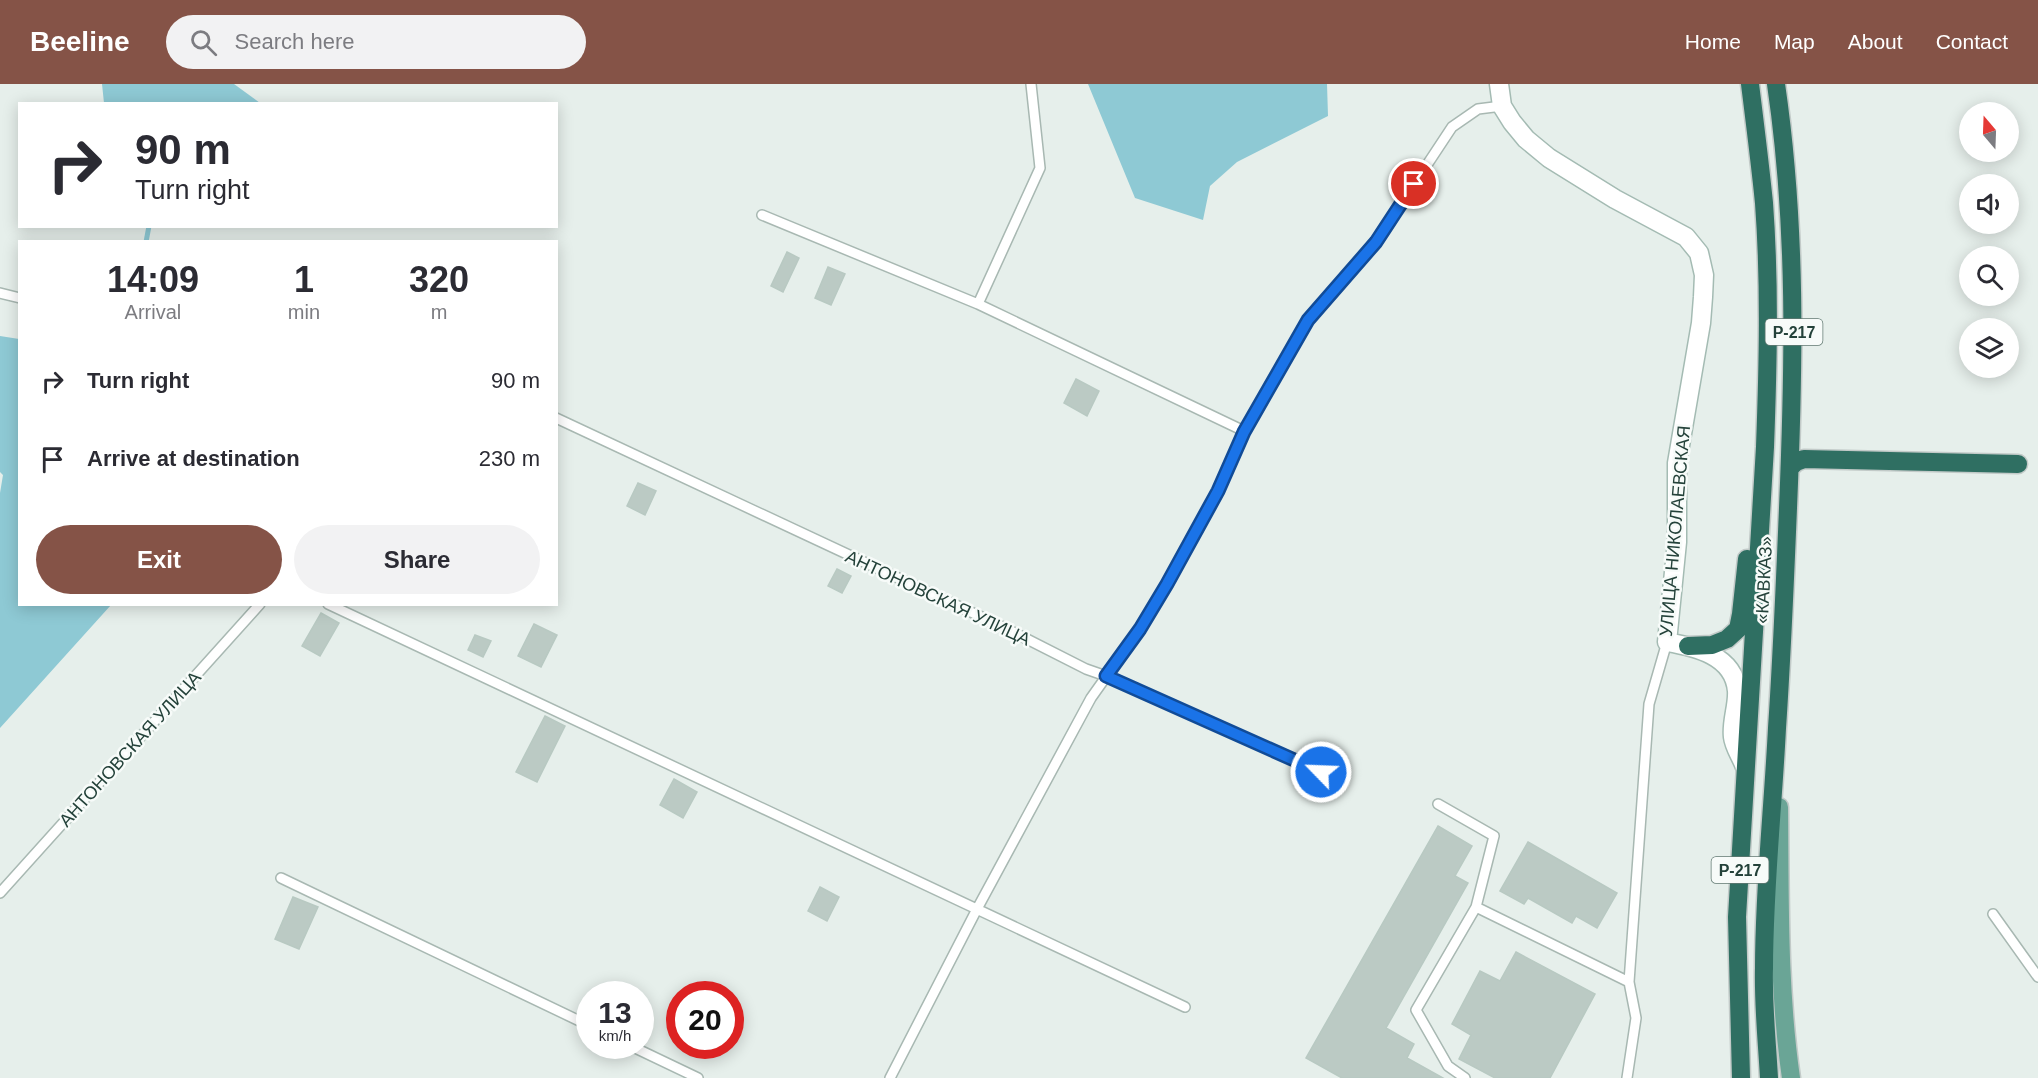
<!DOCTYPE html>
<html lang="en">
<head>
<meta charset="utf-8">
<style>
  :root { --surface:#fff; --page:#f2f2f3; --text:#2b2b33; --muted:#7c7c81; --accent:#855347 }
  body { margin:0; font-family:Arial,sans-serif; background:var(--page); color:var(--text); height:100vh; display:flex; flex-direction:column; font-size:22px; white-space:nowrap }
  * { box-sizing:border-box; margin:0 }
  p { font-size:20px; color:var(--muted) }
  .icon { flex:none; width:33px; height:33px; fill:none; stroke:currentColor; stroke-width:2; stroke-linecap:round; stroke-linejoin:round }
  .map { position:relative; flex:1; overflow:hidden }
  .side { position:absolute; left:18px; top:156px; width:540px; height:366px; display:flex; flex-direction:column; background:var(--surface); border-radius:0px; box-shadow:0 3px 15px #0003 }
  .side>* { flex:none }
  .guide { position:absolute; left:18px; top:18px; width:540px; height:126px; border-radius:0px; box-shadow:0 3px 15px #0003; background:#fff; color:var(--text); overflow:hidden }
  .needle { width:39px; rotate:341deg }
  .controls { position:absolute; left:1959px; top:18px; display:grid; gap:12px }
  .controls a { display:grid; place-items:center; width:60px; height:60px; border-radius:50%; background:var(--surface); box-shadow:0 3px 15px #0003; font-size:30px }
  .speed { position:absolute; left:576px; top:897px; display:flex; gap:12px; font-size:30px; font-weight:700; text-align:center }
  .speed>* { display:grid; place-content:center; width:78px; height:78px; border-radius:50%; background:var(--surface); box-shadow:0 3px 15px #0003; line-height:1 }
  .speed small { font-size:15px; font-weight:400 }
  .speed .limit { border:9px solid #d22; background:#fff; color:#111 }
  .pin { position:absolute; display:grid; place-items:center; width:51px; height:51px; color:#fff; margin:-26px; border:3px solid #fff; border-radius:50%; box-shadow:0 2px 6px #0007 }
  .me { position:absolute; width:66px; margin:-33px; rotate:294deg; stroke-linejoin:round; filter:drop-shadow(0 0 4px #0008) }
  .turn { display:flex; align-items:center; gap:21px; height:126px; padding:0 18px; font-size:27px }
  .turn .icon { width:78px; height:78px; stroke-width:2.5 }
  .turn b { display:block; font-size:42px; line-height:51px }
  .eta { display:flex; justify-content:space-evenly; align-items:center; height:102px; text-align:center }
  .eta b { font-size:36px; font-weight:800; line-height:42px }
  .action { display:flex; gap:12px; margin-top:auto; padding:12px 18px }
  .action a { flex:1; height:69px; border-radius:36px; background:var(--accent); color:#fff; font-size:24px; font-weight:800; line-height:69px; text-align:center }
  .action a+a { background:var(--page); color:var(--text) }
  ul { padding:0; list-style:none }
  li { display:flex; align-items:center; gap:18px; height:78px; padding:0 18px }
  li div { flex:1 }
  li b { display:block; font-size:22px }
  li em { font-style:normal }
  header { display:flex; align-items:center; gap:36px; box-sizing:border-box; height:84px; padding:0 30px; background:var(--accent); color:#fff }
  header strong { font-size:28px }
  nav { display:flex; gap:33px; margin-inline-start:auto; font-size:21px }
  .search { width:420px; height:54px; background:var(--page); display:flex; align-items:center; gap:15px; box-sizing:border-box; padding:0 21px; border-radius:33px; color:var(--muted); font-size:22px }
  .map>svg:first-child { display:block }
  .water { fill:#8ec9d4 }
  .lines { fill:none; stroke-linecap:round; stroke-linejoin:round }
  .stream { stroke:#8ec9d4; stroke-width:5 }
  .building { fill:#bbcac4; stroke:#b8c9c2; stroke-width:1.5 }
  .lane-casing { stroke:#a8b8b2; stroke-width:12 }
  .secondary-casing { stroke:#a4bbb3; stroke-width:21 }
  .primary-casing { stroke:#c2cac8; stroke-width:21 }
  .highway-casing { stroke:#c2cac8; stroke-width:21 }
  .lane { stroke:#fff; stroke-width:9 }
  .secondary { stroke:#fff; stroke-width:18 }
  .primary { stroke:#6aa596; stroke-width:18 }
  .highway { stroke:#2f6f62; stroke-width:18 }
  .route-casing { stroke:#114b97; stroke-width:15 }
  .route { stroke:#1a73e8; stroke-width:10 }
  .labels { text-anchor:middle; stroke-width:5; stroke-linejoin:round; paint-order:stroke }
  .shield { fill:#f7fbf9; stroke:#637a73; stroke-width:1.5 }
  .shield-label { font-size:16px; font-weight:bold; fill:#24423a }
  .street-label { font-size:18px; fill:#24423a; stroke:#f7fbf9 }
</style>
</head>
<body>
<header>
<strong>Beeline</strong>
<div class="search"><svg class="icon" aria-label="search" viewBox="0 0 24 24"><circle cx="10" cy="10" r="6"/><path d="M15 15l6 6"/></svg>Search here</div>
<nav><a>Home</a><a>Map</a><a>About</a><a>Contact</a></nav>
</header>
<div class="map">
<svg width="2038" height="994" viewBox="0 0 2038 994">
  <rect width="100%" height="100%" fill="#e6efeb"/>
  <!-- water -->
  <path class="water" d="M102,0H234L260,19H104Z
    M1088,0H1327L1328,32L1237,78L1210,102L1203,136L1135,114Z
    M0,252L19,255L20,520L111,521L0,644V409L3,391L0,388Z"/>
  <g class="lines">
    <!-- stream -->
    <path class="stream" d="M146,158L149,142"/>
  </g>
  <!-- building -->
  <path class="building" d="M787,168L799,174L783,208L771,202Z
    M828,183L845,190L831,221L815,214Z
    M1076,295L1099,307L1087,332L1064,319Z
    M638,399L656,407L645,431L627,422Z
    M837,485L851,492L842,509L828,502Z
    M321,529L339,539L320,572L302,562Z
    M534,540L557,551L541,583L518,572Z
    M475,551L491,557L483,573L468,566Z
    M545,632L565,642L537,698L516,688Z
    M674,695L697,708L683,734L660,721Z
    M1438,742L1472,762L1455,792L1468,799L1386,944L1414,960L1407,974L1443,994H1342L1306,974Z
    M1528,758L1617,809L1597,844L1576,832L1572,839L1528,814L1524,820L1500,807Z
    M820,803L839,813L827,837L808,827Z
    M293,813L318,823L299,865L275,855Z
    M1516,868L1595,910L1550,994H1495L1459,975L1471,951L1452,940L1480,887L1500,897Z"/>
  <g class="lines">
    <!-- lane casing -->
    <g class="lane-casing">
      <path id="lane" d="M762,131L978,220L1244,347
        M0,209L20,214
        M978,220L1040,84L1031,0
        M556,334L1003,543L1086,585L1106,592L1321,688
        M328,520L1185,923
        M1438,720L1494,752L1476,823
        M281,794L590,942
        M0,809L260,520
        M1993,830L2038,893
        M631,962L698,994
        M890,994L977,825L1091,614L1140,545L1167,500L1218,407L1244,347L1308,236L1376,158L1452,43L1478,25L1502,22
        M1465,994L1448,982L1416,926L1476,823L1629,898
        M1627,994L1636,934L1629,898L1649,620L1667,558"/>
    </g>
    <!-- secondary casing -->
    <g class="secondary-casing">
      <path id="secondary" d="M1499,0L1502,22L1512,38L1526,55L1549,74L1615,115L1686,153L1699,169L1704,191L1703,213L1701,239L1677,379V458L1667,558C1695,563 1734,571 1737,607C1738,622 1731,638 1733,653C1734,663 1742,674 1745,683"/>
    </g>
    <!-- primary casing -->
    <g class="primary-casing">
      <path id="primary" d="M1779,723C1780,814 1778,904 1791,994"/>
    </g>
    <!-- highway casing -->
    <g class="highway-casing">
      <path id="highway" d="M1790,384L1796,378L1804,375L2018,380
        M1688,562L1712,561L1727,555L1738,545L1741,530L1747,475
        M1741,994L1737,833L1765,363C1768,282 1770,200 1764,119C1760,79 1755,40 1750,0
        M1769,994C1767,957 1763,921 1764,884C1764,804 1773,724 1777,644C1782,571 1785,498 1788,424C1794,281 1797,143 1776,0"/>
    </g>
    <!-- lane -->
    <use href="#lane" class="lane"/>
    <!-- secondary -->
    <use href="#secondary" class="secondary"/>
    <!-- primary -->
    <use href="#primary" class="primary"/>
    <!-- highway -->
    <use href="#highway" class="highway"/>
  </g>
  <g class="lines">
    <!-- route casing -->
    <g class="route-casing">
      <path id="route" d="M1321,688L1106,592L1140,545L1167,500L1218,407L1244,348L1308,236L1376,158L1414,100"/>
    </g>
    <!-- route -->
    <use href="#route" class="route"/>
  </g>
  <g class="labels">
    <!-- shield labels -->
    <g class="shield">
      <rect x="1765.5" y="235" width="57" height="26" rx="4.5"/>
      <rect x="1711.5" y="773" width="57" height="26" rx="4.5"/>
    </g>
    <g class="shield-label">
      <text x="1794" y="254">Р-217</text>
      <text x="1740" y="792">Р-217</text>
    </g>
    <!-- street labels -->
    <g class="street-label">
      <text transform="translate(1675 447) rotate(-85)" y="6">УЛИЦА НИКОЛАЕВСКАЯ</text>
      <text transform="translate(1764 496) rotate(-87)" y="6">«КАВКАЗ»</text>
      <text transform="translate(938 514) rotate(25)" y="6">АНТОНОВСКАЯ УЛИЦА</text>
      <text transform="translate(130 665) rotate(-48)" y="6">АНТОНОВСКАЯ УЛИЦА</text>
    </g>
  </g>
</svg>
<div class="controls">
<a><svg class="needle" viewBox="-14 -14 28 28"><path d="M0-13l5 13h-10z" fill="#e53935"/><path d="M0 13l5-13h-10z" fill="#7c7c81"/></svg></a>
<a><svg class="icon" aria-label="sound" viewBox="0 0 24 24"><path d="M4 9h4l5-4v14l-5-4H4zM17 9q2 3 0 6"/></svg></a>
<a><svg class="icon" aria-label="search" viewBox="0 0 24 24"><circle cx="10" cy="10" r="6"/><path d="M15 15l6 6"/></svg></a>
<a><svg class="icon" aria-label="layers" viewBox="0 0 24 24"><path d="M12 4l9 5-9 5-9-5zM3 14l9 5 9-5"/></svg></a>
</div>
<div class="speed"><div>13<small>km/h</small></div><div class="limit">20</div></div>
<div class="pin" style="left:1414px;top:100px;background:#d93025"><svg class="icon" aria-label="arrive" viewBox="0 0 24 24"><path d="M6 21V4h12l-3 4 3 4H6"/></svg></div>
<svg class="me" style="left:1321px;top:688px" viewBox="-20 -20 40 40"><circle r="17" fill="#1a73e8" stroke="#fff" stroke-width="3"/><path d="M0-11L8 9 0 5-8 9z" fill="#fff"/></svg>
<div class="guide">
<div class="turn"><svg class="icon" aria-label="right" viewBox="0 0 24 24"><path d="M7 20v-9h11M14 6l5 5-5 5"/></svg><div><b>90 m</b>Turn right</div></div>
</div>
<section class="side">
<div class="eta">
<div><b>14:09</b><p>Arrival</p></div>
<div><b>1</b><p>min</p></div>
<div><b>320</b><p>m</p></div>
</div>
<ul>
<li><svg class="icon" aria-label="right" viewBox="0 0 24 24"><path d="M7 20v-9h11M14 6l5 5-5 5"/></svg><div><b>Turn right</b></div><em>90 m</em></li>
<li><svg class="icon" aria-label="arrive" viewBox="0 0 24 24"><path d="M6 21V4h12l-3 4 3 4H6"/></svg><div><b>Arrive at destination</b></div><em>230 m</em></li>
</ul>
<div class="action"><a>Exit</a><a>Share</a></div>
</section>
</div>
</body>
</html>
